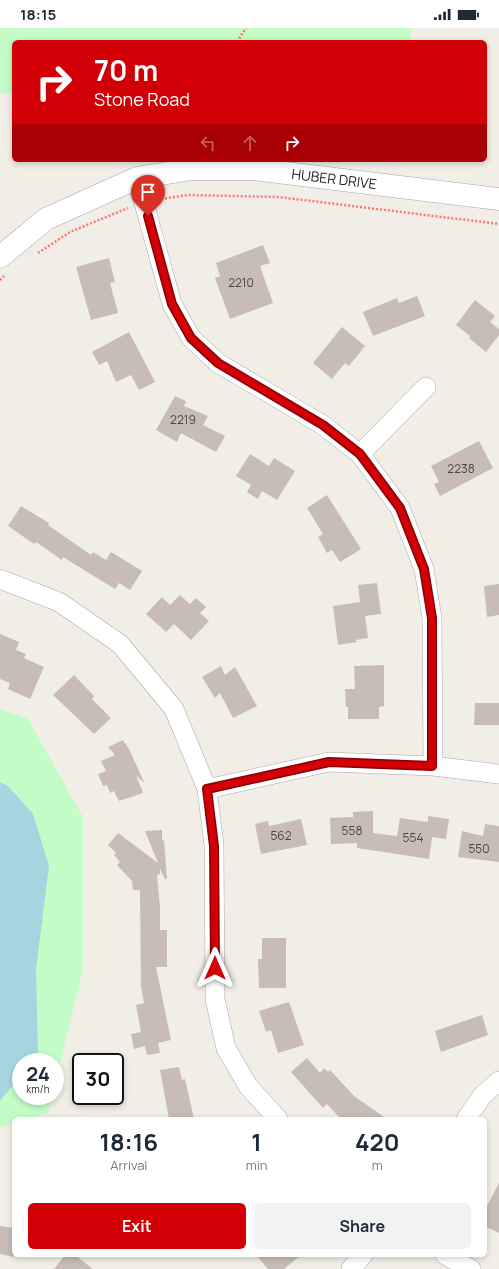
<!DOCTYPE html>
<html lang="en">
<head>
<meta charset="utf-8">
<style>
  :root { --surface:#fff; --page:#f2f2f3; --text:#1f2937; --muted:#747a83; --accent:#d20006 }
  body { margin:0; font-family:Manrope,sans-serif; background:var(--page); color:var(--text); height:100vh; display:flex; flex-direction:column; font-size:15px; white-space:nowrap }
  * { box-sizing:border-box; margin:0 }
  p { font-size:13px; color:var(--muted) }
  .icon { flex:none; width:22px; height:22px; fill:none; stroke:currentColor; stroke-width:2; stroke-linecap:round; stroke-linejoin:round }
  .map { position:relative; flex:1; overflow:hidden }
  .drawer { position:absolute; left:12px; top:1089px; width:475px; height:140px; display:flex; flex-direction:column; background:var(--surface); border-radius:6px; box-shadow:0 2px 6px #0003 }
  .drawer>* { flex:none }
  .hud { position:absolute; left:12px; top:12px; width:475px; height:122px; border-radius:6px; box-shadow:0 2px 6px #0003; background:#d20006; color:#fff; overflow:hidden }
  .speed { position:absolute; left:12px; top:1025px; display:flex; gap:8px; font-size:20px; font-weight:700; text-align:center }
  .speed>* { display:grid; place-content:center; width:52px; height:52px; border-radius:50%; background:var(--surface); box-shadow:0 2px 6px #0003; line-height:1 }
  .speed small { font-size:10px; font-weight:400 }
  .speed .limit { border:2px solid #111; border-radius:6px; background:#fff; color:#111 }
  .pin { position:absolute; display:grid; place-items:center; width:34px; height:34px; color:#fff; margin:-41px -17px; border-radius:50% 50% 50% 0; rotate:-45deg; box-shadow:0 0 4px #0007 }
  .pin .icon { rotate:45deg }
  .me { position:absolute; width:44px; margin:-22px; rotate:0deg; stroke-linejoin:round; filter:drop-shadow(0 0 3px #0008) }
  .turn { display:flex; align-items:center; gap:14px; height:84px; padding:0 16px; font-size:18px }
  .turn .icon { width:52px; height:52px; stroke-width:2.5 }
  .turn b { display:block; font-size:28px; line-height:34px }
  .lanes { display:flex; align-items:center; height:38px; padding:0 16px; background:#0003; justify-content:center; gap:20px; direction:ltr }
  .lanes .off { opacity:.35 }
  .eta { display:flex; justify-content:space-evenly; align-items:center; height:68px; text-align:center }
  .eta b { font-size:24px; font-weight:700; line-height:28px }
  .primary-button { display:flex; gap:8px; margin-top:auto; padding:8px 16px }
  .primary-button a { flex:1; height:46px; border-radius:6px; background:var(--accent); color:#fff; font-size:16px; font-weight:700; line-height:46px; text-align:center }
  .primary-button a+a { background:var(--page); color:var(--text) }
  .status { display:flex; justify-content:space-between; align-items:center; height:28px; padding:0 20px; background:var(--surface); direction:ltr }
  .status svg { height:11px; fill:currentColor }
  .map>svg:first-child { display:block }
  .park { fill:#c4fcc7 }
  .water { fill:#a6d5e1 }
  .building { fill:#c7bdb6 }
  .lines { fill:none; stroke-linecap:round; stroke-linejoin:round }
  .minor-casing { stroke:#a8a8a8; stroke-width:20 }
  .tertiary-casing { stroke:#a8a8a8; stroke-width:23 }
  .path { stroke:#ff766b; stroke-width:2.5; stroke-dasharray:2 2; stroke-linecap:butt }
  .minor { stroke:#fff; stroke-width:19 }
  .tertiary { stroke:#fff; stroke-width:22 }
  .route-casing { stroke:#880004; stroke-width:10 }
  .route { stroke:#d20006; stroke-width:7 }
  .labels { text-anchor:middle; stroke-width:3.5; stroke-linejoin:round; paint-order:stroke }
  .number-label { font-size:12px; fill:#4a4846 }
  .street-label { font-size:14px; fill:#212121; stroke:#fff }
</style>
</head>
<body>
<div class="status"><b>18:15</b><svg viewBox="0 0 49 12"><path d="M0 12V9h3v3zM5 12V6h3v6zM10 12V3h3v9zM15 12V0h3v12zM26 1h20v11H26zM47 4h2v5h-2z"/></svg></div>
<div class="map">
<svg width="499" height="1241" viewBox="0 0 499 1241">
  <rect width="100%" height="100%" fill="#f1eee7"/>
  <!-- park -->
  <path class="park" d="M0,0H411L410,14H14V67L0,65Z
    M0,681L28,691L83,789V941L55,1056V1034H21V1068H52L48,1085L28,1091H14V1095L0,1099Z"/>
  <!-- water -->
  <path class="water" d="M0,754L8,758L33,786L49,838L36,941L38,1026L32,1034H21V1047L0,1073Z"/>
  <!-- building -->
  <path class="building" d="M263,217L270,235L260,238L273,275L230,291L215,250L220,248L216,235Z
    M109,230L115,254L110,255L118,285L91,292L76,239Z
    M417,268L425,288L373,308L363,284L397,270L399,275Z
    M475,272L495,288L490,294L499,301V307L486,324L469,310L470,308L456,297Z
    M342,299L365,318L349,338L345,335L332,351L313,335Z
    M129,304L155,354L139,362L131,347L116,354L107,333L99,337L92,324Z
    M175,368L186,373L184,378L208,388L203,397L225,408L216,424L181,405L177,414L156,402Z
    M479,413L493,440L440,468L434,456L439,454L431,438Z
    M250,426L269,438L274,430L295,443L277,472L262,463L258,471L247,464L251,457L236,448Z
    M327,467L361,521L340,534L332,522L327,525L318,509L323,506L307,480Z
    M21,478L49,495L48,497L91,527L93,524L106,532L111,524L142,543L130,562L119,555L115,561L63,529L62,532L36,514L34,516L8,498Z
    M377,555L381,586L365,588L368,610L356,612L357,614L338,617L333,578L360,574L358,557Z
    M499,556V587L487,589L484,558Z
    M180,567L190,576L196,570L206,579L200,585L209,593L191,612L174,596L166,604L146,586L162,569L170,577Z
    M0,606L19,614L16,622L26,626L24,630L44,639L30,671L8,661L10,655L0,651Z
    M384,637V678L379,679V691H348V679H346L345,661H355L354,638Z
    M221,638L225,647L235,639L257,678L233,690L220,665L215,670L202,649Z
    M74,647L94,668L92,671L111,690L94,706L53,667Z
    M475,675H499V697H474Z
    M123,712L129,721L144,754H143L136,747L143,765L119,773L114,763L110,765L107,757L103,758L98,746L106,743L101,733L115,727L108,719Z
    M373,783V805L397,808L400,790L428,794V788L449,791L446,811L432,809L429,831L357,820V815L331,816L330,790L353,789V784Z
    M301,791L307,817L261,826L255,796L268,793L269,798Z
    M485,796L499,798V834L458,829L462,803L483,808Z
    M162,802V812H164L167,851H165L160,841V846L157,847L160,880V902H167V939H156L171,1012L158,1015L160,1025L147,1027L145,1018L134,1021L131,1006L141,1004L136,977L144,975L141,958L140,862H133L132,853L117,837L120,834L114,827L116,825L108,817L118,805L158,835L145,803Z
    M262,910H286V960H259L258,931H262Z
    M289,974L304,1017L278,1025L271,1002L266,1004L259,983Z
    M482,987L488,1007L441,1024L435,1003Z
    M307,1030L320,1045L324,1040L328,1044L330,1042L354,1068L387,1091H341L327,1076L323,1080L291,1044Z
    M179,1039L182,1052L185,1051L194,1091H169L160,1042Z
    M499,1155V1205L485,1198V1182Z
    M0,1198L14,1200V1229L0,1226Z
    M65,1227H75L93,1241H54Z
    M256,1227H301L284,1241H268Z"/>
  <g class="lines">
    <!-- minor casing -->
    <g class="minor-casing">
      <path id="minor" d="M137,150L172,276L191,310L218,335L323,397L360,426L400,480L424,541L432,590L433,738
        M360,426L426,359
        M0,551L59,574L120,616L174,681L207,761L214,817L215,971L226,1020L248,1058L278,1091
        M207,761L329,734L433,738L499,746
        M466,1091L483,1067L499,1053
        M445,1227L471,1241
        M351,1241L363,1227"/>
    </g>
    <!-- tertiary casing -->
    <g class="tertiary-casing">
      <path id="tertiary" d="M0,229L46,191L137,150L192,141H253L499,171"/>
    </g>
    <!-- path -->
    <path class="path" d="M237,14L246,0
      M161,171L188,167L279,169L499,196
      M38,225L70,204L128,180
      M0,252L4,248"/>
    <!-- minor -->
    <use href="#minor" class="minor"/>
    <!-- tertiary -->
    <use href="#tertiary" class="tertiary"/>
  </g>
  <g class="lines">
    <!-- route casing -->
    <g class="route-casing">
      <path id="route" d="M148,188L172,276L191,310L218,335L323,397L360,426L400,480L424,541L432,590V738L329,734L207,761L214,818L215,940"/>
    </g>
    <!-- route -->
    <use href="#route" class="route"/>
  </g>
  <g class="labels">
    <!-- number labels -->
    <g class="number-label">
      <text x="241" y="259">2210</text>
      <text x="183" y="396">2219</text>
      <text x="461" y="445">2238</text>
      <text x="352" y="807">558</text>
      <text x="281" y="812">562</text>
      <text x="413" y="814">554</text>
      <text x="479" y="825">550</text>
    </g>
    <!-- street labels -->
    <g class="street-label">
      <text transform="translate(334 151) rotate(7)" y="5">HUBER DRIVE</text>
    </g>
  </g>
</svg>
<div class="speed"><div>24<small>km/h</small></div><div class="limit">30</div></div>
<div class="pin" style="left:148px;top:188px;background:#d93025"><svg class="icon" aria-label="arrive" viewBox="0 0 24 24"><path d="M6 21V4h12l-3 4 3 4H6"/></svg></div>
<svg class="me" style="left:215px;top:940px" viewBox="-20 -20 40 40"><path d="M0-17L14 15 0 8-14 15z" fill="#d20006" stroke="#fff" stroke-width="4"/></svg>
<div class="hud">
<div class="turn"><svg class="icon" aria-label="right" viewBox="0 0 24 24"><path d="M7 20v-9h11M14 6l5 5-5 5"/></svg><div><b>70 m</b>Stone Road</div></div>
<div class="lanes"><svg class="icon off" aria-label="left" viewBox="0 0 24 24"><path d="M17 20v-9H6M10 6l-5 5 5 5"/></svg><svg class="icon off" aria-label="ahead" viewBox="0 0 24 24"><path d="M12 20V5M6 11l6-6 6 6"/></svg><svg class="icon" aria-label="right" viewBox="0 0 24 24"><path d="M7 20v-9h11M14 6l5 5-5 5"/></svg></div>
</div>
<section class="drawer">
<div class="eta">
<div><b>18:16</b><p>Arrival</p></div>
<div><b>1</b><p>min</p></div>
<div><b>420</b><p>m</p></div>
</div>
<div class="primary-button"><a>Exit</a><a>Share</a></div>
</section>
</div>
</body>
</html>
